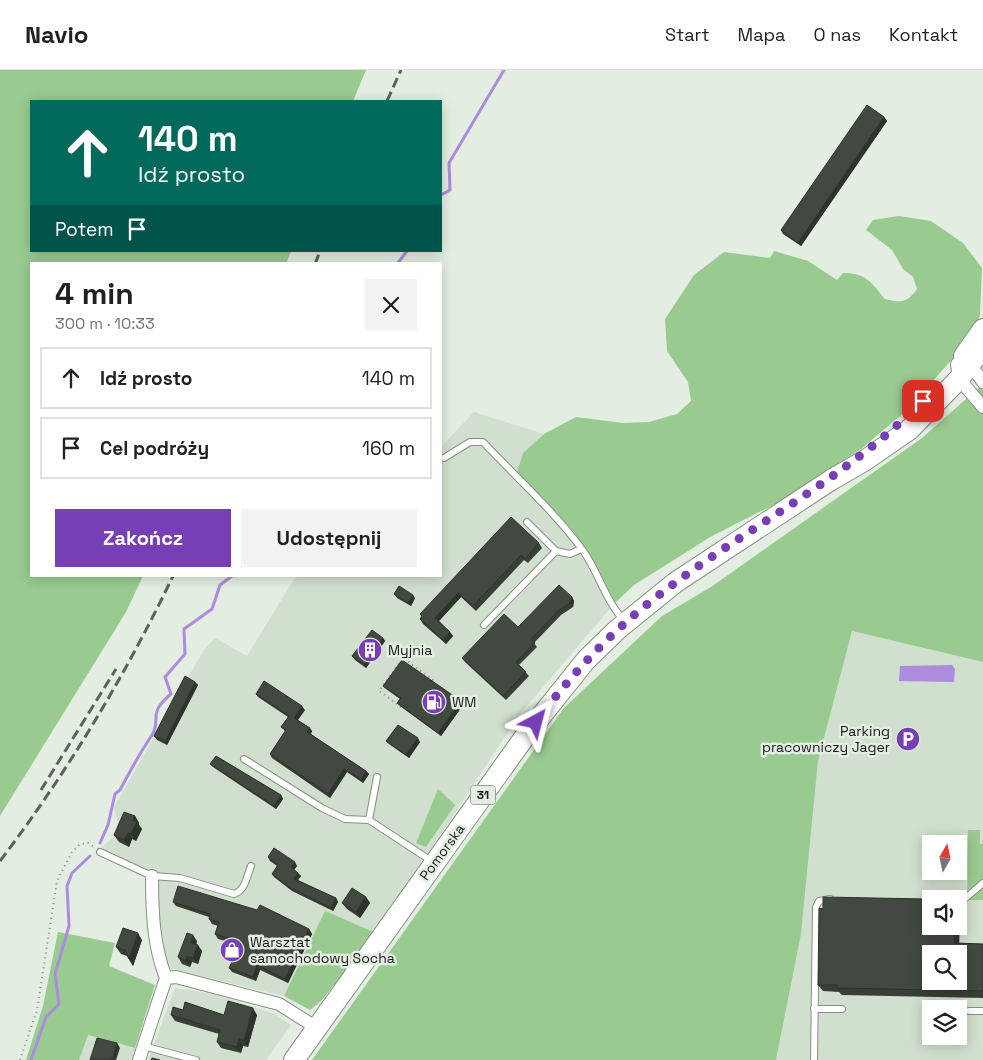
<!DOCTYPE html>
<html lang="pl">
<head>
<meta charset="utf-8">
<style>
  :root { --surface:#fff; --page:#f2f2f2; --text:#202124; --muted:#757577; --line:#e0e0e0; --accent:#763fb6 }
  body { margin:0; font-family:"Space Grotesk",sans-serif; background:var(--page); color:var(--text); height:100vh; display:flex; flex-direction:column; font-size:19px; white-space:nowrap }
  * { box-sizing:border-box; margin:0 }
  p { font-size:16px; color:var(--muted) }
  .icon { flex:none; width:28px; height:28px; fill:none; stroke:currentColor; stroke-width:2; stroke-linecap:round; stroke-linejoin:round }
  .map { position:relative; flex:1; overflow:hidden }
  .sheet { position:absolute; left:30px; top:192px; width:412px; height:315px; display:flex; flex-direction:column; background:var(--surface); border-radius:0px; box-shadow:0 2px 12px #0003 }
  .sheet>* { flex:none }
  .guide { position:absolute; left:30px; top:30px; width:412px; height:152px; border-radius:0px; box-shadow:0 2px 12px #0003; background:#00695c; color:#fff; overflow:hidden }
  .needle { width:32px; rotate:9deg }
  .fabs { position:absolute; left:922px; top:765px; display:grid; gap:10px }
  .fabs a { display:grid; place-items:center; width:45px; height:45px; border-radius:0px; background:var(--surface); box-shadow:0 2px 12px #0003; font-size:25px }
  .pin { position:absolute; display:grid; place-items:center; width:42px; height:42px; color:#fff; margin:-21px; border-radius:10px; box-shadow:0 2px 8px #0006 }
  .me { position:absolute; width:55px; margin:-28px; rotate:38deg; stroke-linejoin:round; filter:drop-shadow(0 0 4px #0008) }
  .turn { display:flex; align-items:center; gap:18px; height:105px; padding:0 25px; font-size:22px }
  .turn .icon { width:65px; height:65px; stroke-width:2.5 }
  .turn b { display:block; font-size:35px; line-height:42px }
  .then { display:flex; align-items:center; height:48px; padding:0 25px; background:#0003; gap:10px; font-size:19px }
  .round { display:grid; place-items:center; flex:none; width:52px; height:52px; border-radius:0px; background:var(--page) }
  .overview { display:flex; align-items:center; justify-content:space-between; height:85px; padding:0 25px }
  h1 { font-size:30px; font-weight:700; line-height:38px }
  .cta { display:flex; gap:10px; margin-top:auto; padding:10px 25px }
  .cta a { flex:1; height:58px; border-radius:0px; background:var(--accent); color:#fff; font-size:20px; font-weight:700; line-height:58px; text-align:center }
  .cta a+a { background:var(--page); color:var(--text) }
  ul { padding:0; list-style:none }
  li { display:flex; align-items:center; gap:15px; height:62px; margin:0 10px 8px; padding:0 15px; border:2px solid var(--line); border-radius:0px }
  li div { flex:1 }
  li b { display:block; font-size:19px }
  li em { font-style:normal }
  header { display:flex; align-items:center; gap:30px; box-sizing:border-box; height:70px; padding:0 25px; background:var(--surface); border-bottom:1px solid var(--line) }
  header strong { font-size:24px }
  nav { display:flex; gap:28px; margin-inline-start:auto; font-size:18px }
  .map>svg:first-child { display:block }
  .built { fill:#d1dfce; fill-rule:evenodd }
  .green { fill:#99ca90 }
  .water { fill:#ab8cdd }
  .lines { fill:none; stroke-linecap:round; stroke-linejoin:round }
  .stream { stroke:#ab8cdd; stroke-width:3 }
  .lane-casing { stroke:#868f84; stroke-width:8 }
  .street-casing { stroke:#868f84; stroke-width:14 }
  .primary-casing { stroke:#868f84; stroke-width:22 }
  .path { stroke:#868d85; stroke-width:2; stroke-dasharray:1 4; stroke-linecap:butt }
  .lane { stroke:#fff; stroke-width:6 }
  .street { stroke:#fff; stroke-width:12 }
  .primary { stroke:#fff; stroke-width:20 }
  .rail { stroke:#5c615b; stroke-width:3; stroke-dasharray:10 5; stroke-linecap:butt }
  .wall { fill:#393f37 }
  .shaded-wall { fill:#2e332d }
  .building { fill:#424940; stroke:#2e332d; fill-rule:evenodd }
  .route { stroke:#763fb6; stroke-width:9; stroke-dasharray:0 16.2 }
  .labels { text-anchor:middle; stroke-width:5; stroke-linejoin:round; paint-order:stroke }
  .shield { fill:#e3ede1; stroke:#545953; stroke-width:1 }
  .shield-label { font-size:12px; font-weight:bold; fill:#171a16 }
  .poi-label { font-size:14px; fill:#171a16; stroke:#e3ede1; text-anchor:start }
  .street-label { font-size:14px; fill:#171a16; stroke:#e3ede1 }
</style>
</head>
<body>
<header>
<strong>Navio</strong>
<nav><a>Start</a><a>Mapa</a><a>O nas</a><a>Kontakt</a></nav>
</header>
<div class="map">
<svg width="983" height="990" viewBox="0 0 983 990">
  <rect width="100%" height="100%" fill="#e3ede1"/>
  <!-- built -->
  <path class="built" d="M474,342L544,364L523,383L517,402L570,457L588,482L615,533L520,644L376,863L325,842L284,926L165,897L154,804L101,778L117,764L118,756L114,737L120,727L203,581L215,568L247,586L296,506H441V377Z
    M852,561L983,592V774L980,775V761L968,760L967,830H983V990H776L801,864L818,691ZM931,774H959V801H931ZM931,829H959V856H931ZM931,884H959V911H931ZM931,939H959V966H931Z
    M175,918L213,924L275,944L291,955L266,990H148Z
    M87,965L135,978L132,990H79Z"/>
  <!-- green -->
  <path class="green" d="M0,0H366L353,31H31V181H291L286,194H31V506H143L126,542L0,746Z
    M899,146L931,151L963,173L982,198L980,245L971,268L906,341L861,379L779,432L712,466L634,515L615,533L588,482L570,457L517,402L523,383L544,364L576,347L623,353L649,352L677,344L691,331L688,312L667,281L665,249L694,205L724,182L770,188L774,181L808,191L837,210L843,203C866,203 871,212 885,229C901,233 907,233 917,219L913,207L903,199L892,180L866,160L873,150Z
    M983,314V592L852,561L818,691L801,864L776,990H312L564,638L662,546L711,517L922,368Z
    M438,719L455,735L426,777L416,773Z
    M968,760H980V774H983V830H967Z
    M325,841L376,863L321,931L310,940L284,926Z
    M58,862L115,873L109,896L155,915L135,978L88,965L79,990H26L43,936Z"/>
  <!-- water -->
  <path class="water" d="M952,595L955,599L954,612L899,611L900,596Z"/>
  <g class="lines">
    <!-- stream -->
    <path class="stream" d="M441,125L450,120L449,93L504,0
      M397,194L407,181
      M100,773L108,755L115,724L120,720C130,701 140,683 152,665C162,649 146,645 171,624L165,607L185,584L184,559L212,539L220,515L232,506
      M31,990L46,947L59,934L55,904L69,856L67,816L72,803L90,786"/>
    <!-- lane casing -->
    <g class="lane-casing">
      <path id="lane" d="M444,388L470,372H483C517,408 555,442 584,482C599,504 607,534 625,551
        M527,452L556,481
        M484,555L556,481L570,484L581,479
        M244,689L322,738L345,749L369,750L433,792
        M369,750L377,707
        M100,782L152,806L180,808L234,824C245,821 247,806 251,796
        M959,831H962L983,813
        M814,939H842
        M969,941H983
        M143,976L196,990
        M814,990L816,837L819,831L830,829"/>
    </g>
    <!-- street casing -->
    <g class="street-casing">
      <path id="street" d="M983,312C976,302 970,292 957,294L959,309L983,337
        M152,806C152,840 153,876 166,908
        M139,990L166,908L176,907L279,934L317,958"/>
    </g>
    <!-- primary casing -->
    <g class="primary-casing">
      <path id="primary" d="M964,286L983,259
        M294,990L526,665L586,590L618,559L676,512L831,410L864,391L909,360L959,309L983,278"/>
    </g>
    <!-- path -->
    <path class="path" d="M396,583L436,612
      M401,637L379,621L403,588
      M20,990L37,940L57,811L72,782L80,774L88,773L94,777"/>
    <!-- lane -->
    <use href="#lane" class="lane"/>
    <!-- street -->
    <use href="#street" class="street"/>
    <!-- primary -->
    <use href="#primary" class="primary"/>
    <!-- rail -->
    <path class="rail" d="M387,31L401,0
      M315,194L320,181
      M41,720L116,599
      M0,791C67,703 125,606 173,506"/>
  </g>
  <!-- wall -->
  <path class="wall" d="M884,47L887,51L801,176L783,164L781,160Z
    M539,473L542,478L528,493L524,490L476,541L461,527L439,551L453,566L446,574L423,554L420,549L422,547L420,544Z
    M394,524L415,528L411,536L397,528Z
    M572,527L574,531L573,537L561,545L534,573L537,577L519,595L529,606L506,630L465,592L462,588Z
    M383,568L385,571L366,598L355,590L352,586Z
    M195,612L198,615L167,675L157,670L154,666Z
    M383,616L463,635L441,666L400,636L397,633L400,629L386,619Z
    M256,624L305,640L298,650L312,661L311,664L366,701L369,704L363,713L347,702L330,728L272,688L270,684L285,661L281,657L288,647L258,627Z
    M386,671L420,672L409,688L389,674Z
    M210,694L281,725L283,729L276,739L213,697Z
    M135,746L139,753V755L142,759L136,771L132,769L129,777L119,772L114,765Z
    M268,787L297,796L294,800L301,806L298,810L336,828L338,832L333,841L292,821L274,807L272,804L277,796L270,791Z
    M366,827L370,833L360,848L347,839L342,833Z
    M173,832L309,859L312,864L288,913L260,900L256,911L232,902L229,898L240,875L218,869L215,864L218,856L212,854L209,849V847L176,836Z
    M959,834L960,836L959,873L983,874V928L842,925L839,922L823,921L818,915L959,856Z
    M142,870L133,896L127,886L121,884L116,877Z
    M197,871L196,875L202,881L198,894L192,892L190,897L182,894L178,887Z
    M183,940L224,945H257L248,977L243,976L241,983L221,978L217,972L219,964L175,951L171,945Z"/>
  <!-- shaded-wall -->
  <path class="shaded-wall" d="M884,47L887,51L801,176L798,173Z
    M458,523L461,527L438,552L435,548Z
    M413,525L415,528L411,536L408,533Z
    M572,527L574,531L573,537L570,533Z
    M450,562L453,566L446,574L443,570Z
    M383,568L385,571L366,598L364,595Z
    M195,612L198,615L167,675L165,672Z
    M461,631L463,635L441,666L438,663Z
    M302,636L305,640L297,651L294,648Z
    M310,658L312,661L310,665L307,662Z
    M418,668L420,672L409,688L406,685Z
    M344,699L347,702L330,728L328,724Z
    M366,701L369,704L363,713L361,710Z
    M281,725L283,729L276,739L274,736Z
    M135,746L139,753V755L142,759L136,771L131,764L133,750Z
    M128,763L132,769L129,777L124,770Z
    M295,792L297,796L293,801L291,797Z
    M298,803L301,806L296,812L294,809Z
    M366,827L370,833L360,848L356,842Z
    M336,828L338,832L333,841L331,838Z
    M959,834L960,836L959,880L954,873L955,856H959Z
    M309,859L312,864L288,913L285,909Z
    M138,863L142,870L133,896L129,889Z
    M193,865L197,871L195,879L191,873Z
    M198,875L202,881L198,894L193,888Z
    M187,886L192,892L190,897L186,891Z
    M257,895L260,900L256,911L253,907Z
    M253,938L257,945L248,977L244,971Z
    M239,969L243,976L241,983L237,977Z
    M117,973L120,978L116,990H112Z"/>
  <!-- building -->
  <path class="building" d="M867,35L884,47L798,173L781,160Z
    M511,447L539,473L525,489L521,485L473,536L458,523L435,548L450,562L443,570L420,549L422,546L420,544Z
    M559,515L572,527L570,533L558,541L531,569L535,573L516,592L526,602L503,626L462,588L504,544L518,557Z
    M399,516L413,525L408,533L394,524Z
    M372,560L383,568L364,595L352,586Z
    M402,590L461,631L438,663L397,633L401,628L383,616Z
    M185,606L195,612L165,672L154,666Z
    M264,611L302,636L294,648L310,658L307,662L366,701L361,710L344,699L328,724L270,684L286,660L281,657L289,646L256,624Z
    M398,655L418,668L406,685L386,671Z
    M216,686L281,725L274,736L210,694Z
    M124,742L135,746L133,750L137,752L131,764L128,763L124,770L114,765Z
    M274,778L295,792L291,797L298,803L294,809L336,828L331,838L289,817L272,804L278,795L268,787Z
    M178,816L257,840L260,835L309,859L285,909L257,895L253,907L229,898L242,872L215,864L219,852L209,849L210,844L173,832Z
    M352,818L366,827L356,842L342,833Z
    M823,827L926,829L930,827H951L954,829H931V856H955L954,873L983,874V921L837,918V915H818L819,838L823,839ZM931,884H959V911H931Z
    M123,858L138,863L129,889L125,880L116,877Z
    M187,863L193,865L191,873L198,875L193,888L187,886L186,891L178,887Z
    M228,931L253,938L244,971L239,969L237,977L217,972L220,960L171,945L173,937L183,940L185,932L224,945Z
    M97,968L117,973L112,990H90Z
    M152,988L160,990H151Z"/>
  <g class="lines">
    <!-- route -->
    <path class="route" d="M536,652C568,609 603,570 645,536C735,463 839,415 923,331"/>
  </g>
  <!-- icons -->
  <defs>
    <g id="building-disc" transform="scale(1.25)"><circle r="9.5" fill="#763fb6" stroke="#e3ede1"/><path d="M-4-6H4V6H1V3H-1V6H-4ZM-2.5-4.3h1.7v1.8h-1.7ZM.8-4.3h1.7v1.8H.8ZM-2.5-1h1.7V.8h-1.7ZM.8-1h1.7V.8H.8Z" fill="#fff"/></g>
    <g id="fuel-disc" transform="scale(1.25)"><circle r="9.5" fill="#763fb6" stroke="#e3ede1"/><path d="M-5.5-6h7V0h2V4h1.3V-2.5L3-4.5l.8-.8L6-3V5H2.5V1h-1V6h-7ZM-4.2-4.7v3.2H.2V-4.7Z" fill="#fff"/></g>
    <g id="parking-disc" transform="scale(1.25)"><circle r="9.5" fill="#763fb6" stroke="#e3ede1"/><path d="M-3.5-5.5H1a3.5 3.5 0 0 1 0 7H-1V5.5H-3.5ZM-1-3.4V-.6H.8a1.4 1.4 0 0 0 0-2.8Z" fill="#fff"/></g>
    <g id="shop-disc" transform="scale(1.25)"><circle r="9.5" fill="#763fb6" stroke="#e3ede1"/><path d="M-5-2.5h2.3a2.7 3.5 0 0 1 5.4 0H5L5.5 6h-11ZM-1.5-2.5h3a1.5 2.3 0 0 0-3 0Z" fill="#fff"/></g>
  </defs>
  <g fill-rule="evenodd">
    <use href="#building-disc" x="370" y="580"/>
    <use href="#fuel-disc" x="434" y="632"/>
    <use href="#parking-disc" x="908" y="669"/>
    <use href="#shop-disc" x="232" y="880"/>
  </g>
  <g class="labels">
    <!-- shield labels -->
    <rect class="shield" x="470.5" y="715.5" width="25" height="19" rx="4"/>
    <g class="shield-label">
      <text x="483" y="729">31</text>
    </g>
    <!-- poi labels -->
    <g class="poi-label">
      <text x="388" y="585">Myjnia</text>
      <text x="452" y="637">WM</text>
      <text x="890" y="666" text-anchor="end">Parking<tspan x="890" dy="16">pracowniczy Jager</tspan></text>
      <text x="250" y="877">Warsztat<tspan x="250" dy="16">samochodowy Socha</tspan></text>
    </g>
    <!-- street labels -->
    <g class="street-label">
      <text transform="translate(442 782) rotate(-54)" y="5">Pomorska</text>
    </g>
  </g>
</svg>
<div class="fabs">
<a><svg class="needle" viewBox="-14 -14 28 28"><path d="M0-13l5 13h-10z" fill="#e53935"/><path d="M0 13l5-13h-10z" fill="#757577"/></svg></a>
<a><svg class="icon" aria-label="sound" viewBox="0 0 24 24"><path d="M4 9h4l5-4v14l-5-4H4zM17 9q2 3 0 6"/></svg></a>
<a><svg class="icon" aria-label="search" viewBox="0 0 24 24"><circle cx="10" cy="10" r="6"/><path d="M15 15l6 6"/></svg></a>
<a><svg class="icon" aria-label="layers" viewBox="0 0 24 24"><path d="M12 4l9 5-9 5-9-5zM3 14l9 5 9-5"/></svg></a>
</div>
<div class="pin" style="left:923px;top:331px;background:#d93025"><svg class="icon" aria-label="arrive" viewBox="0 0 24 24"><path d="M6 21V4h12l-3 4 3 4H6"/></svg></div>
<svg class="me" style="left:536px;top:652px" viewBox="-20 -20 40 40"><path d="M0-17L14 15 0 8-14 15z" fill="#763fb6" stroke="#fff" stroke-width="4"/></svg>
<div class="guide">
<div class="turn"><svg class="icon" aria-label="ahead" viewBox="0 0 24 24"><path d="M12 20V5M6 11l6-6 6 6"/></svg><div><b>140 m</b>Idź prosto</div></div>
<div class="then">Potem<svg class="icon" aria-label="arrive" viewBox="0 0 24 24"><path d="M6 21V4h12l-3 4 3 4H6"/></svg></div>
</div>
<section class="sheet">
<div class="overview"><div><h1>4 min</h1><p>300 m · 10:33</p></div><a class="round"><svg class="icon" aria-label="close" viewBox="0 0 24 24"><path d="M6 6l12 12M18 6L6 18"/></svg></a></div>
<ul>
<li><svg class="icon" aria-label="ahead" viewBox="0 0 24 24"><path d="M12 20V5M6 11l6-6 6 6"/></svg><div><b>Idź prosto</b></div><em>140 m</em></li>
<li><svg class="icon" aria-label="arrive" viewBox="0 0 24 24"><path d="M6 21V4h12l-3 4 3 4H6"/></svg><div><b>Cel podróży</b></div><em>160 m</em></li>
</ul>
<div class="cta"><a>Zakończ</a><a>Udostępnij</a></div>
</section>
</div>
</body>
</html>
